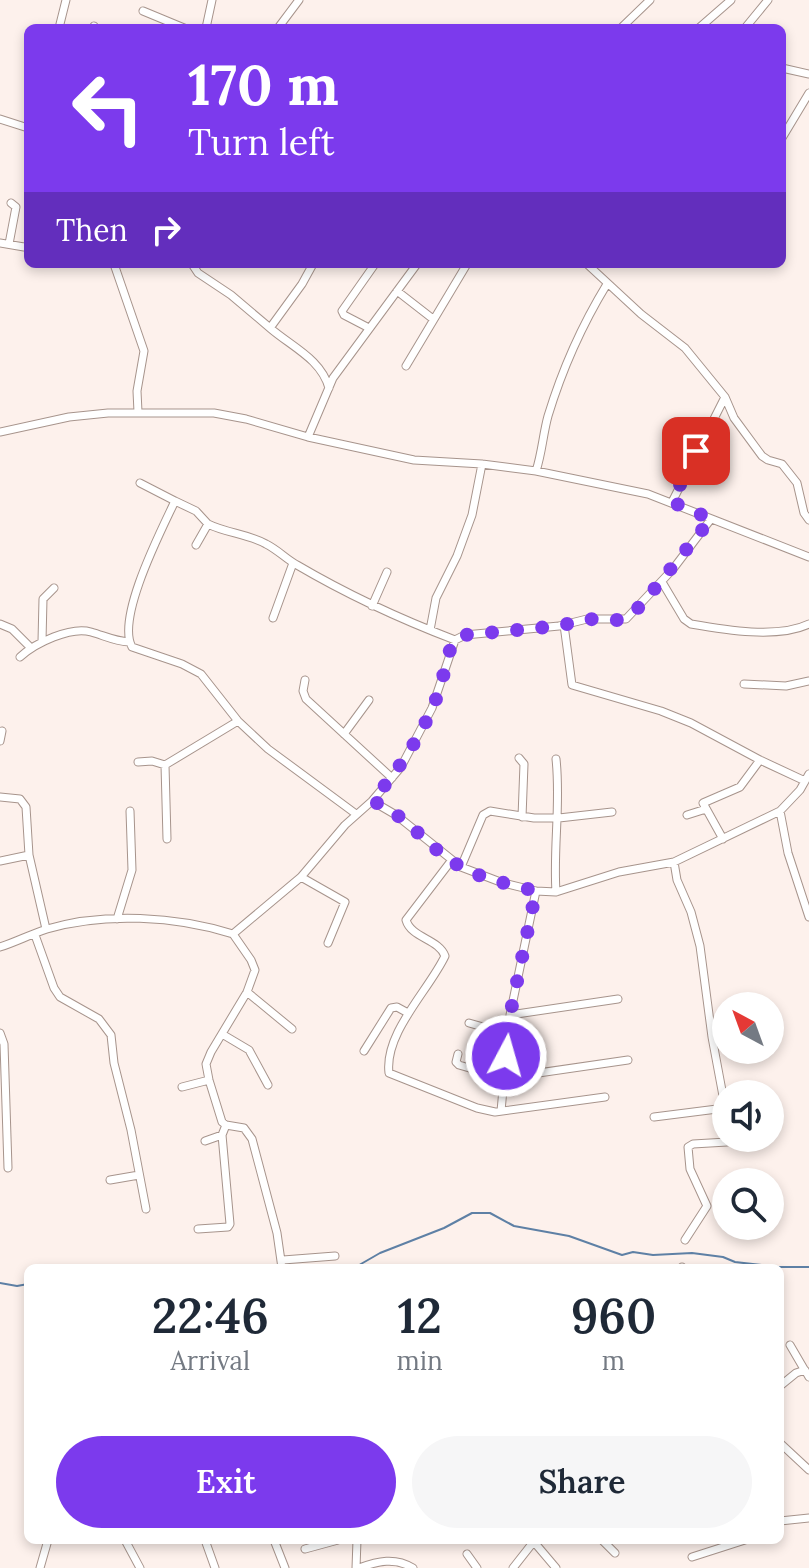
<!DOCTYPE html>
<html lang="en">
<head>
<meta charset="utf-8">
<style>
  :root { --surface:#fff; --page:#f6f6f7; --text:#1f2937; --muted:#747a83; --accent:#7c3aed }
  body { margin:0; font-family:Lora,serif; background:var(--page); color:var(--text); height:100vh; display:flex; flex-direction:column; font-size:30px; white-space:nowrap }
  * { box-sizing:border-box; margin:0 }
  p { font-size:26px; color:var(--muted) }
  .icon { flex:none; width:44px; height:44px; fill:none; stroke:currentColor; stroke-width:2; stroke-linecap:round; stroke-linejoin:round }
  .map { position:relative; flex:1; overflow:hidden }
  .details { position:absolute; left:24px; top:1264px; width:760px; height:280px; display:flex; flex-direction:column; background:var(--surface); border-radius:12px; box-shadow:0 4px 12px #0003 }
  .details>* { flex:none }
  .guide { position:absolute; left:24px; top:24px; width:762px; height:244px; border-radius:12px; box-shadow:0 4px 12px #0003; background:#7c3aed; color:#fff; overflow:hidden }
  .needle { width:52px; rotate:319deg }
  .buttons { position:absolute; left:712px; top:992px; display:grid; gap:16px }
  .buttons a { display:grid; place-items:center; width:72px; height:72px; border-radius:50%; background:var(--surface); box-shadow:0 4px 12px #0003; font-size:40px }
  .pin { position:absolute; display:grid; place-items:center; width:68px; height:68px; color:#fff; margin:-34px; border-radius:16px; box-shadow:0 4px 12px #0006 }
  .me { position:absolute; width:88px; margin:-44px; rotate:6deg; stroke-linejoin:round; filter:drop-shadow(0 0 6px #0008) }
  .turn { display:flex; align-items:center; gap:28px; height:168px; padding:0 32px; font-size:36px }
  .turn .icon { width:104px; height:104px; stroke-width:2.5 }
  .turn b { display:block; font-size:56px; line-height:68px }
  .then { display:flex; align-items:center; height:76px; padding:0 32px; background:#0003; gap:16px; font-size:30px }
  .eta { display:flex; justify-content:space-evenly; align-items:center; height:136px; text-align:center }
  .eta b { font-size:48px; font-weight:600; line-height:56px }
  .action { display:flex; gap:16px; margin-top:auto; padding:16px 32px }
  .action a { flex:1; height:92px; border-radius:48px; background:var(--accent); color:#fff; font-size:32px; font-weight:600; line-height:92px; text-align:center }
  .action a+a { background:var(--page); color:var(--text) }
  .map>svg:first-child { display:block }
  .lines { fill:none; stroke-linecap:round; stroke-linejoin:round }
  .stream { stroke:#5e80a5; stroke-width:2 }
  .street-casing { stroke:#a7948c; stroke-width:9 }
  .street { stroke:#fff; stroke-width:7 }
  .route { stroke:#7c3aed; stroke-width:14; stroke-dasharray:0 25.2 }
</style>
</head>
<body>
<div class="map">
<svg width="809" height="1568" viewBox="0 0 809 1568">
  <rect width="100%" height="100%" fill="#fdf1ec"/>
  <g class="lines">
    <!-- stream -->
    <path class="stream" d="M354,1268L380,1253L444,1228L472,1213H490L514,1226L569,1236L622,1255L633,1252L653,1255L692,1253L723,1257L735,1262L778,1267H809
      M0,1283L17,1286L28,1284"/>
    <!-- street casing -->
    <g class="street-casing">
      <path id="street" d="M143,11L184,28
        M59,28L66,0
        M93,28L94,26
        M206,28L212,0
        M278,28L299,0
        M621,28L650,0
        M699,28L731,0
        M745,28L768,0
        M782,68L809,74
        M0,119L28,128
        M782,138L809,93
        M0,243L24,247L28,246
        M9,244L16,207L11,203
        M114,264L144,351L137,391L138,412
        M192,264L198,273L231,295L270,328
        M313,264L302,284L270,328C292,347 321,359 329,388
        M587,264L641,314L685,348L725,397L734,418L762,456L768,460L782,464L797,483L804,513L809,520
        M397,291L433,319
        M369,328L344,315L342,311L375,264
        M406,366L467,264
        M0,432L69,417L108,413H214L246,419L308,437L414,460L482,464L536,471L648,494L809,557
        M308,437L333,378L417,264
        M536,471C542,453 543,434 548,416C562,370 582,325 607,284
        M140,483L175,501C161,531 116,618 132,647L182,664L201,674L238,721L268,749L356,814
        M175,501L196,511L208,524
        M672,502L725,397
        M196,545L208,524C226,533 248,534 266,544C278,550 286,559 297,565C348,595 400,619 455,640
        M662,582L684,619L691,624C725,630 778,639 809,624
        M372,606L387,572
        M273,618L293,563
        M0,624L12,629L30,647
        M564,625L572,685L661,711L691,723L760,760L805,781
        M430,630L436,598L457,556L472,515L482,464
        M42,641L43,599L54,588
        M20,657C35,643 71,626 91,632C105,636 114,641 129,642
        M305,680L303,691L306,699L392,778
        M744,684L786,686L809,681
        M344,734L369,700
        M0,741L2,731
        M519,758L524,764L522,817
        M556,759C561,804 553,847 556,892
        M138,762L152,761L165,765
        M0,797L20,799L26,807L29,855L46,929
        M372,801L396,815L461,867L503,883L536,891L556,892L619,872L674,862L780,811L800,790L809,774
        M780,811L788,853L809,917
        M687,815L706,809
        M167,839L165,765L238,721
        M723,839L703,803L740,787L760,760
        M0,861L29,855
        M451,861L406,920C411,938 439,939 445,956C429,990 384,1033 389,1073L477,1108L495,1112L605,1097
        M674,862L677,880L691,912L700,946L712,1037L726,1112
        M461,867L483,815L490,811L534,818H559L612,812
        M301,877L345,902L328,943
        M117,919L132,870L130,811
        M233,934L251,960L255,970L247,992L211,1052L206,1064L209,1080L222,1122L226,1125L244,1128L252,1139L277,1233L282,1268
        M35,935L54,988L60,997L99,1019L111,1035L114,1063L131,1130L146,1209
        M0,947C16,942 31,934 47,929C104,912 176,916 233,934L301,877L345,825L372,801L401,767L432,708L455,640L465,635L559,626L587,619H626L673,569L711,519
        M247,992L292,1029
        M510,1015L618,999
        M469,1023L508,1034
        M0,1033L4,1044L8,1168
        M222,1034L249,1050L268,1085
        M364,1051L391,1008L397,1007L408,1013
        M458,1054L456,1062L459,1065L504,1078L628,1060
        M182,1087L209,1080
        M501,1111L510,1015L536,891
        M654,1117L725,1108
        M205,1141L222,1135
        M110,1180L139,1175
        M198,1229L228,1227L230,1224L222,1135L226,1125
        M685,1240L707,1206L690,1169L688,1147L693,1144L727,1142L731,1138
        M283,1260L335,1256
        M682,1267V1268
        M790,1345L804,1369
        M780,1386L796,1373L805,1370L809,1377
        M780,1443L809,1470
        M780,1521L809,1518
        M125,1540L140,1568
        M205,1540L215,1568
        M274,1540L285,1568
        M602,1540L615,1553
        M534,1542L556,1568
        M305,1549L338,1540
        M467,1554L477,1568
        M692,1557L745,1540
        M40,1568L48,1540
        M356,1568L357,1540
        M359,1568C378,1561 395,1557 413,1568
        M513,1568L535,1540"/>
    </g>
    <!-- street -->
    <use href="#street" class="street"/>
  </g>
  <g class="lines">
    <!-- route -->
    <path class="route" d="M506,1056L510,1015L536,891C508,884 477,878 453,862C425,844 404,813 372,801C400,768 423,734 438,694C445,676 445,656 455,640L465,635L559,626L587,619L619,620L632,614L643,603L711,519L672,502L696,451"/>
  </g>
</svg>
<div class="buttons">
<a><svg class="needle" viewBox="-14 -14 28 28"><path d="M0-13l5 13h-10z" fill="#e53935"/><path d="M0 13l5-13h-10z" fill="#747a83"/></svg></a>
<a><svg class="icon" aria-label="sound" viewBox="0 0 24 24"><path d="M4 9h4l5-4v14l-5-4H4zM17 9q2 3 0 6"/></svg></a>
<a><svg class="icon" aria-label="search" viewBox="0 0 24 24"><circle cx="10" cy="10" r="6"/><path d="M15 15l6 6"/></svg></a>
</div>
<div class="pin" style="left:696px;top:451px;background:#d93025"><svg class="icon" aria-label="arrive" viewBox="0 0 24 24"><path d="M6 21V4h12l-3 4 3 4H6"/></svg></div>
<svg class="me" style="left:506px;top:1056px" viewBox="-20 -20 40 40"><circle r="17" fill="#7c3aed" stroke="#fff" stroke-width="3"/><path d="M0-11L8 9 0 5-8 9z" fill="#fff"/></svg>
<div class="guide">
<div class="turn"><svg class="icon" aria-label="left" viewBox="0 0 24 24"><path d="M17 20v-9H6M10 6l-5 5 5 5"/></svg><div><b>170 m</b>Turn left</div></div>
<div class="then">Then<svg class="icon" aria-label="right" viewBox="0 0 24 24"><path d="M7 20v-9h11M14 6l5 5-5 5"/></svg></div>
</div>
<section class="details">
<div class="eta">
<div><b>22:46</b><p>Arrival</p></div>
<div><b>12</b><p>min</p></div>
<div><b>960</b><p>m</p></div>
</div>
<div class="action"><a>Exit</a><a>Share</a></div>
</section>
</div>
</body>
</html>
